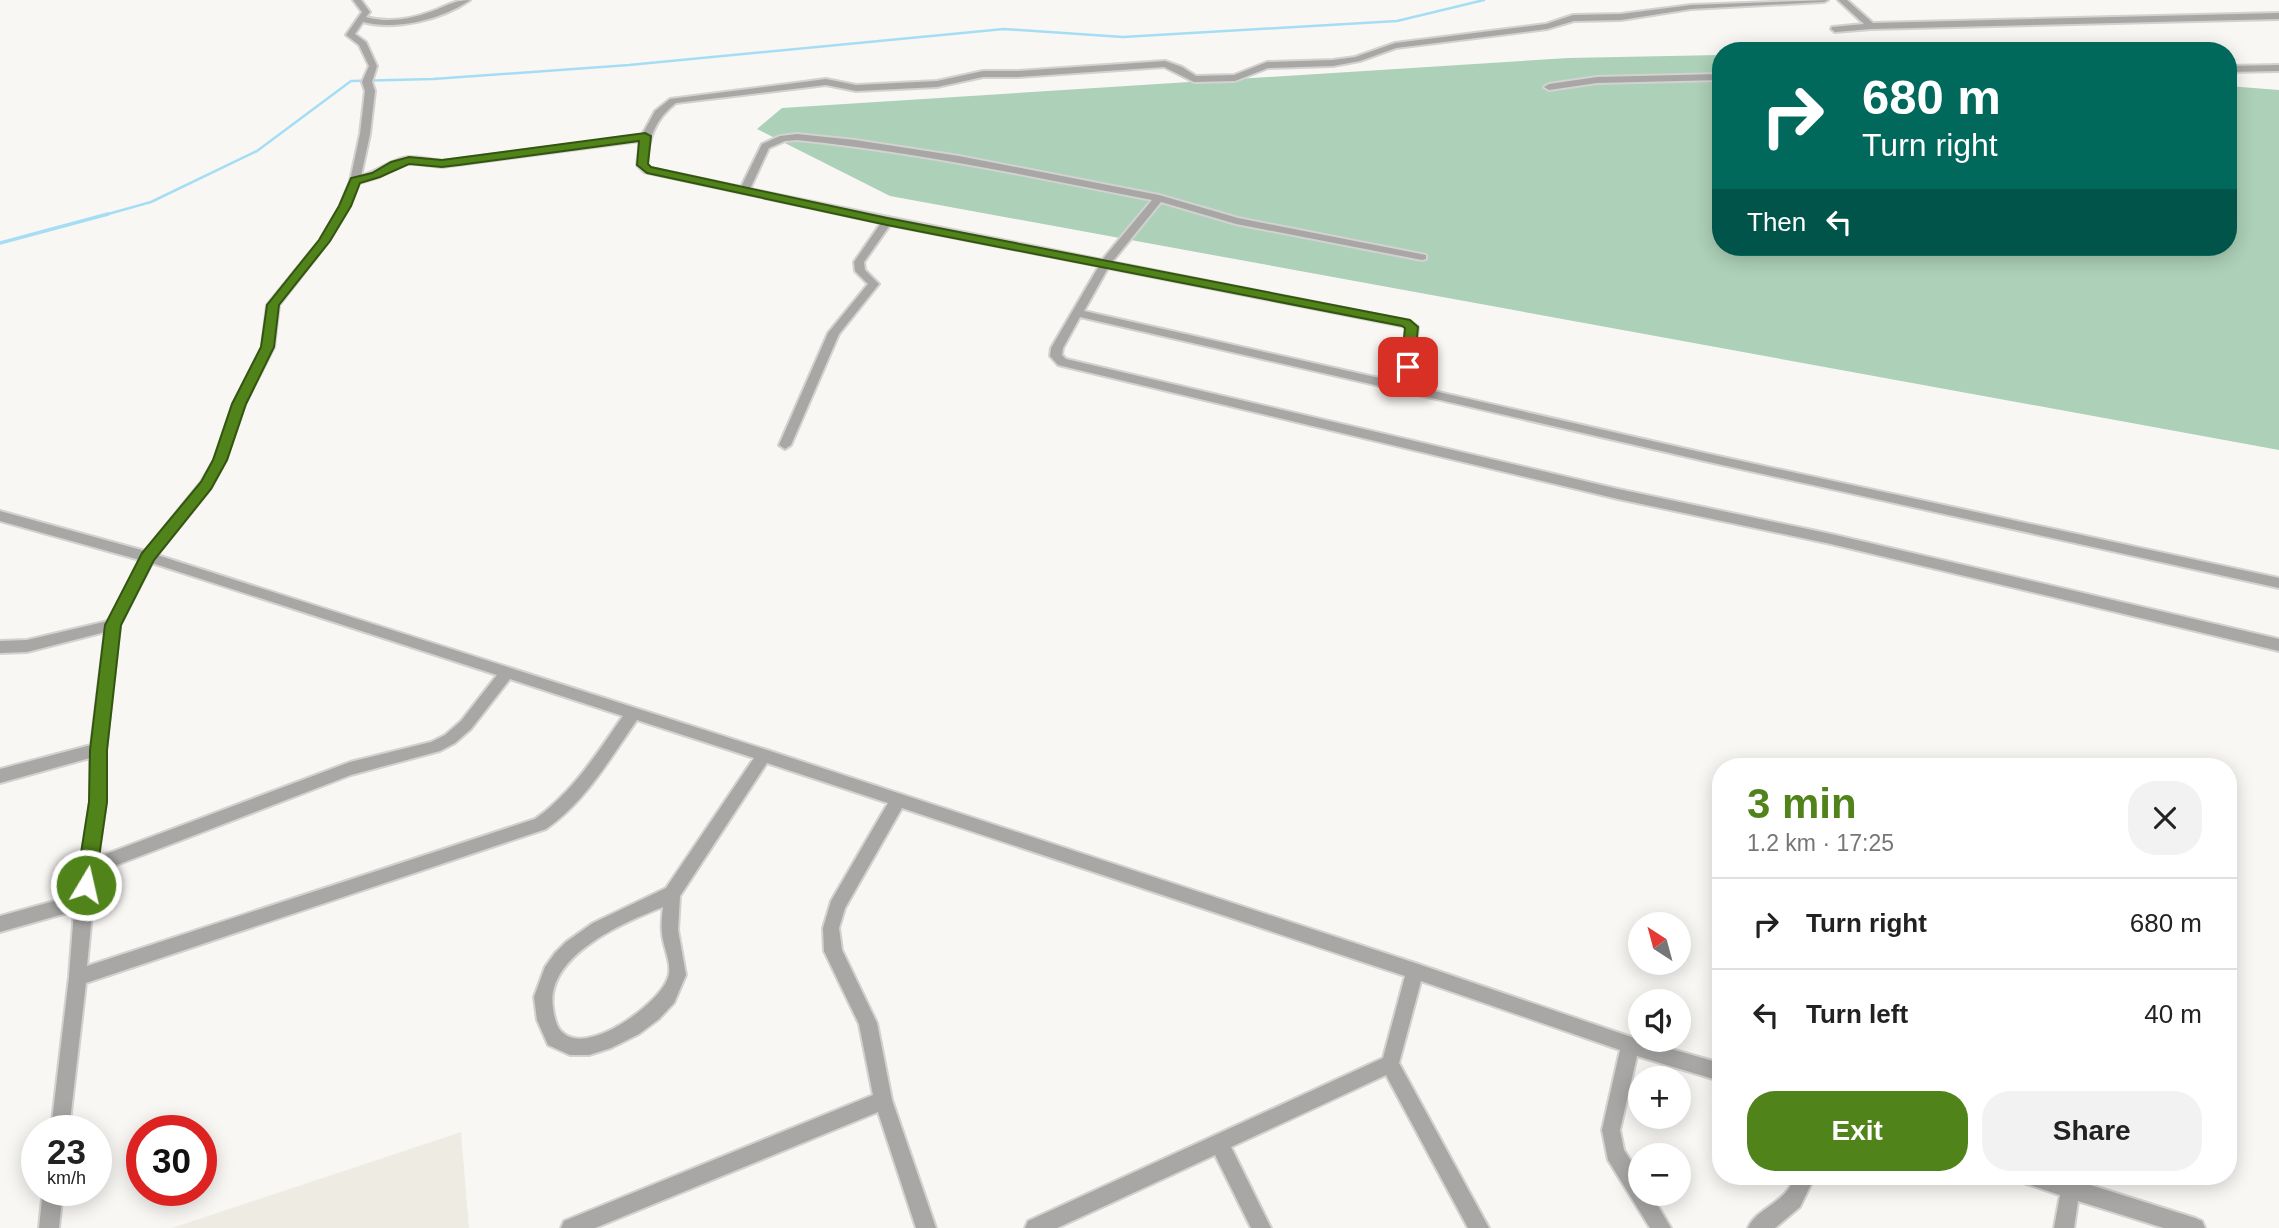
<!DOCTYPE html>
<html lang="en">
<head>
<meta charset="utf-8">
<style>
  :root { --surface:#fff; --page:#f2f2f2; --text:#222; --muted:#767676; --line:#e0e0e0; --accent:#508319 }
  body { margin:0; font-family:Arial,sans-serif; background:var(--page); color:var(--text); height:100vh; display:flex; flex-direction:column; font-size:26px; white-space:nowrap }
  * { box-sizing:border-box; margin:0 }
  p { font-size:23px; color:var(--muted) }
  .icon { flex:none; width:38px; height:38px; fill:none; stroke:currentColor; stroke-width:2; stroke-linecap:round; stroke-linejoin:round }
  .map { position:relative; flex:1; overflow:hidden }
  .sheet { position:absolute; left:1712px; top:758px; width:525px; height:427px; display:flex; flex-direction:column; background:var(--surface); border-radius:28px; box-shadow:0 4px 18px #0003 }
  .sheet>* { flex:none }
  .top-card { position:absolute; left:1712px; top:42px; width:525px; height:214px; border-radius:28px; box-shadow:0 4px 18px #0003; background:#00695c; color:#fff; overflow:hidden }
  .needle { width:46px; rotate:324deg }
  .fabs { position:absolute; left:1628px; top:912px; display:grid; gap:14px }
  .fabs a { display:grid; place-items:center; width:63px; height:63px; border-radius:50%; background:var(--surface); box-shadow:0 4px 18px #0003; font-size:35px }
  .speed { position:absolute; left:21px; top:1115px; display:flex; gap:14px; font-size:35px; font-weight:700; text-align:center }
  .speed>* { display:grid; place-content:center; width:91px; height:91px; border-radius:50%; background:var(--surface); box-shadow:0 4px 18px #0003; line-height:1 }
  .speed small { font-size:18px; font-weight:400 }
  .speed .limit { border:10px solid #d22; background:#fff; color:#111 }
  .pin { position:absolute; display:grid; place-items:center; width:60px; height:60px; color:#fff; margin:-30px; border-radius:14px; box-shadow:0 4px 10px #0006 }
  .me { position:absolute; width:77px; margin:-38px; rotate:9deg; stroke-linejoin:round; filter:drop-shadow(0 0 5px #0008) }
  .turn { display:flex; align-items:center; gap:24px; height:147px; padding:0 35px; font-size:32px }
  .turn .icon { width:91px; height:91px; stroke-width:2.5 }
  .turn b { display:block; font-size:49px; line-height:60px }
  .then { display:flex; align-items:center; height:66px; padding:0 35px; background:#0003; gap:14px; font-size:26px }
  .round { display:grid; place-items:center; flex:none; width:74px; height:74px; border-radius:28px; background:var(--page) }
  .head { display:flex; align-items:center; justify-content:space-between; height:119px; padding:0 35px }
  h1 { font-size:42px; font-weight:700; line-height:52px; color:var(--accent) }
  .primary-button { display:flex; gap:14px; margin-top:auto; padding:14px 35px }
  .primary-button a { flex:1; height:80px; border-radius:28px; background:var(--accent); color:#fff; font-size:28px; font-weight:700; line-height:80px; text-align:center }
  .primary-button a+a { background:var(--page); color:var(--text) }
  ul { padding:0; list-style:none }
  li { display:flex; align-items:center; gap:21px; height:91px; padding:0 35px; border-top:2px solid var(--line) }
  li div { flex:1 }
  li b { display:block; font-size:26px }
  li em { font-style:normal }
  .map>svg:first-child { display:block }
  .built { fill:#eeece2 }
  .green { fill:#add0b8 }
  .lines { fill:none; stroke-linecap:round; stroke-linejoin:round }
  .stream-far1 { stroke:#a5def4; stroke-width:2.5 }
  .stream { stroke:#a5def4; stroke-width:3.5 }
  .minor-casing { stroke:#d3d2d0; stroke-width:4 }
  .minor { fill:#a8a7a6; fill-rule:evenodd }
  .route { fill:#508319; stroke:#345510; stroke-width:2 }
</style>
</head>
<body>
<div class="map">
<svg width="2279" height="1228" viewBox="0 0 2279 1228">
  <rect width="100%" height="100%" fill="#f8f7f4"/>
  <!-- built -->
  <path class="built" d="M461,1132L469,1228H172Z"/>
  <!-- green -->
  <path class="green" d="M1720,55V247H2228V86L2279,90V450L890,196L757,129L782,108L1568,58Z"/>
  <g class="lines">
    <!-- stream-far1 -->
    <path class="stream-far1" d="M101,216L151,202L257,151L351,81L433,79L629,65L1004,29L1123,37L1397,21L1484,0"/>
    <!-- stream -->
    <path class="stream" d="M0,243L108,214"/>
    <!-- minor casing -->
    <g class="minor-casing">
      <path id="minor" d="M353,0H361L370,12L366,17C391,24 415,18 438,9C449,4 458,0 470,0C443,19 396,31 363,22L355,34L366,42L377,66L372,82L375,91L370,134L361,176C377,172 391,159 408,157C419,156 431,160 442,161L642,135L655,111L670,99L826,79L856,85L937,81L983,71H1018L1165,61L1182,67L1196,76L1234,75L1267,62L1333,60L1355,57L1395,43L1546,24L1573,15L1621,14L1691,5L1828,0L1824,2L1691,9L1621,20L1574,21L1547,29L1396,48L1360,61L1333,66L1268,68L1235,81L1194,82L1164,67L1018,77H983L937,87L856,91L826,85L676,103C655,119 648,139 647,164L650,168L741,187L762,144L780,136L797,134L855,140L959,156L1159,195L1238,218L1426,255V259L1422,260L1236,224L1161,202L1112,262L1409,321L1418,327L1412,386L1709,454L2279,578V588L1709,462L1080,317L1063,348L1062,355L1066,359L1618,489L1831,534L2279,639V651L1831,544L1618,499L1058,365L1050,356L1051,348L1099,266L890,225L864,262L865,270L879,284L839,334L791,445L785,449L779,445L828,333L868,284L855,271L854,262L881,223L644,172L637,165L640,141L442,167L409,163L398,166L379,177L359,183L350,206L329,241L279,305L274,347L245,404L226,460L211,488L157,555L764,749L1415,963L1640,1040L1720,1063V1081L1637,1056L1620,1130L1624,1150L1640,1175V1194H1651L1671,1228H1650L1608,1160L1602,1130L1620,1050L1421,981L1399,1063L1489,1228H1468L1386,1075L1231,1147L1271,1228H1251L1215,1155L1057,1228H1025L1028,1221L1383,1058L1405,976L902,808L845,908L839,928L842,950L877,1023L892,1100L936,1228H916L878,1112L595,1228H561L564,1221L873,1095L859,1024L824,951L823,928L831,901L888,803L767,763L680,896L678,930L686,975L674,1003L659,1019L639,1034L611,1048L589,1055H570L548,1045L537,1020L534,997L545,967L555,953L566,942L593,923L666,888L754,758L637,720C609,760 586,801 546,829L86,983L69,1130H51L69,977L74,911L0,932V916L76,895L90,802V758L0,783V769L91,745L105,632L27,652L0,653V641L27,640L108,621L140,560L0,521V511L145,551L201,482L214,460L233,404L262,347L267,305L320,240L340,206L350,181L360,134L365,91L362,82L369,66L359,45L346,35L362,12ZM797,140C917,152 1034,177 1152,200L1102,260L750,189L769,148L785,141ZM1108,268L1402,326L1406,328L1401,383L1084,311ZM152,563L497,675L461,721L445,735L431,742L350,762L98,857L106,802V750L120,625ZM510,679L623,716C597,753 573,792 535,819L87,966L96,873L351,775L440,751L455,743L471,729ZM663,907C662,916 661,925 662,933C663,948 674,966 667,980C657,1005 587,1057 562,1032C556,1027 554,1015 553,1008C545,955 625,922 663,907Z
        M1838,0H1847L1873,23L2279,13V19L1871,29L1835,32L1831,29L1832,27L1864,24Z
        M2279,65V71L2228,72V66Z
        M1720,74V80L1597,83L1549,90L1544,87L1549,84L1597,77Z
        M1795,1176H1815L1800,1207L1775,1228H1748C1756,1208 1786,1204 1795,1176Z
        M2021,1176H2062L2195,1218L2202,1221L2205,1228H2164L2078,1201L2074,1228H2054L2060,1195L2024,1183Z
        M43,1190H63L59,1228H39Z"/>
    </g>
    <!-- minor -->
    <use href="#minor" class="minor"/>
  </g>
  <!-- route -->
  <path class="route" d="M645,133L651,136L648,164L651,167L887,218L1410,320L1418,327L1414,367L1408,372L1401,367L1405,328L1402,326L887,225L647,173L637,165L639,141L459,165L442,167L409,164L380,177L360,183L351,206L330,241L279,305L274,347L246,404L227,460L211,489L154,560L121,625L107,750V802L95,885L92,891L86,893L79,891L76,885L89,802L90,750L105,625L142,553L201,482L213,460L232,404L261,347L267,305L319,240L339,206L351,178L372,173L391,162L409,157L442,160Z"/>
</svg>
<div class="fabs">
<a><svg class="needle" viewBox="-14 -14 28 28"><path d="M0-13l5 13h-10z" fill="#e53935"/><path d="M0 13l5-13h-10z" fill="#767676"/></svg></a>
<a><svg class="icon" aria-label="sound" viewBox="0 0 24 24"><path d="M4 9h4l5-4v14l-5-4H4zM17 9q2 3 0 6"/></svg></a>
<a>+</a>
<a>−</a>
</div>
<div class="speed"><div>23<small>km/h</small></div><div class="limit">30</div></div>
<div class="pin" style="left:1408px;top:367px;background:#d93025"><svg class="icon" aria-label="arrive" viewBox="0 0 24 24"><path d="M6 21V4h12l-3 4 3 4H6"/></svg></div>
<svg class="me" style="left:86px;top:885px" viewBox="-20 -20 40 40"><circle r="17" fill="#508319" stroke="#fff" stroke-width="3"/><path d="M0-11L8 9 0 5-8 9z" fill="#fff"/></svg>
<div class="top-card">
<div class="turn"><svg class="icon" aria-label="right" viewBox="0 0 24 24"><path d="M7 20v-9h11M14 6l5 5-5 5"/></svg><div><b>680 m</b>Turn right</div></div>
<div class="then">Then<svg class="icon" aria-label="left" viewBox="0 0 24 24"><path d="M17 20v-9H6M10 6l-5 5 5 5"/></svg></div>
</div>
<section class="sheet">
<div class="head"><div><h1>3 min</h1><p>1.2 km · 17:25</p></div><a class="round"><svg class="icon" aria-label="close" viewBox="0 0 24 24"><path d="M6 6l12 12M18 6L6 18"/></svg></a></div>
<ul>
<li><svg class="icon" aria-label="right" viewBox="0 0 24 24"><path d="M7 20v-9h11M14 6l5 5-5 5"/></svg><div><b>Turn right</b></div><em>680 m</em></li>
<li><svg class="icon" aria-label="left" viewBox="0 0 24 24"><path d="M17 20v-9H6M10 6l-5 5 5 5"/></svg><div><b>Turn left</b></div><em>40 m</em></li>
</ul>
<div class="primary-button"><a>Exit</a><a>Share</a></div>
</section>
</div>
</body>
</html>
